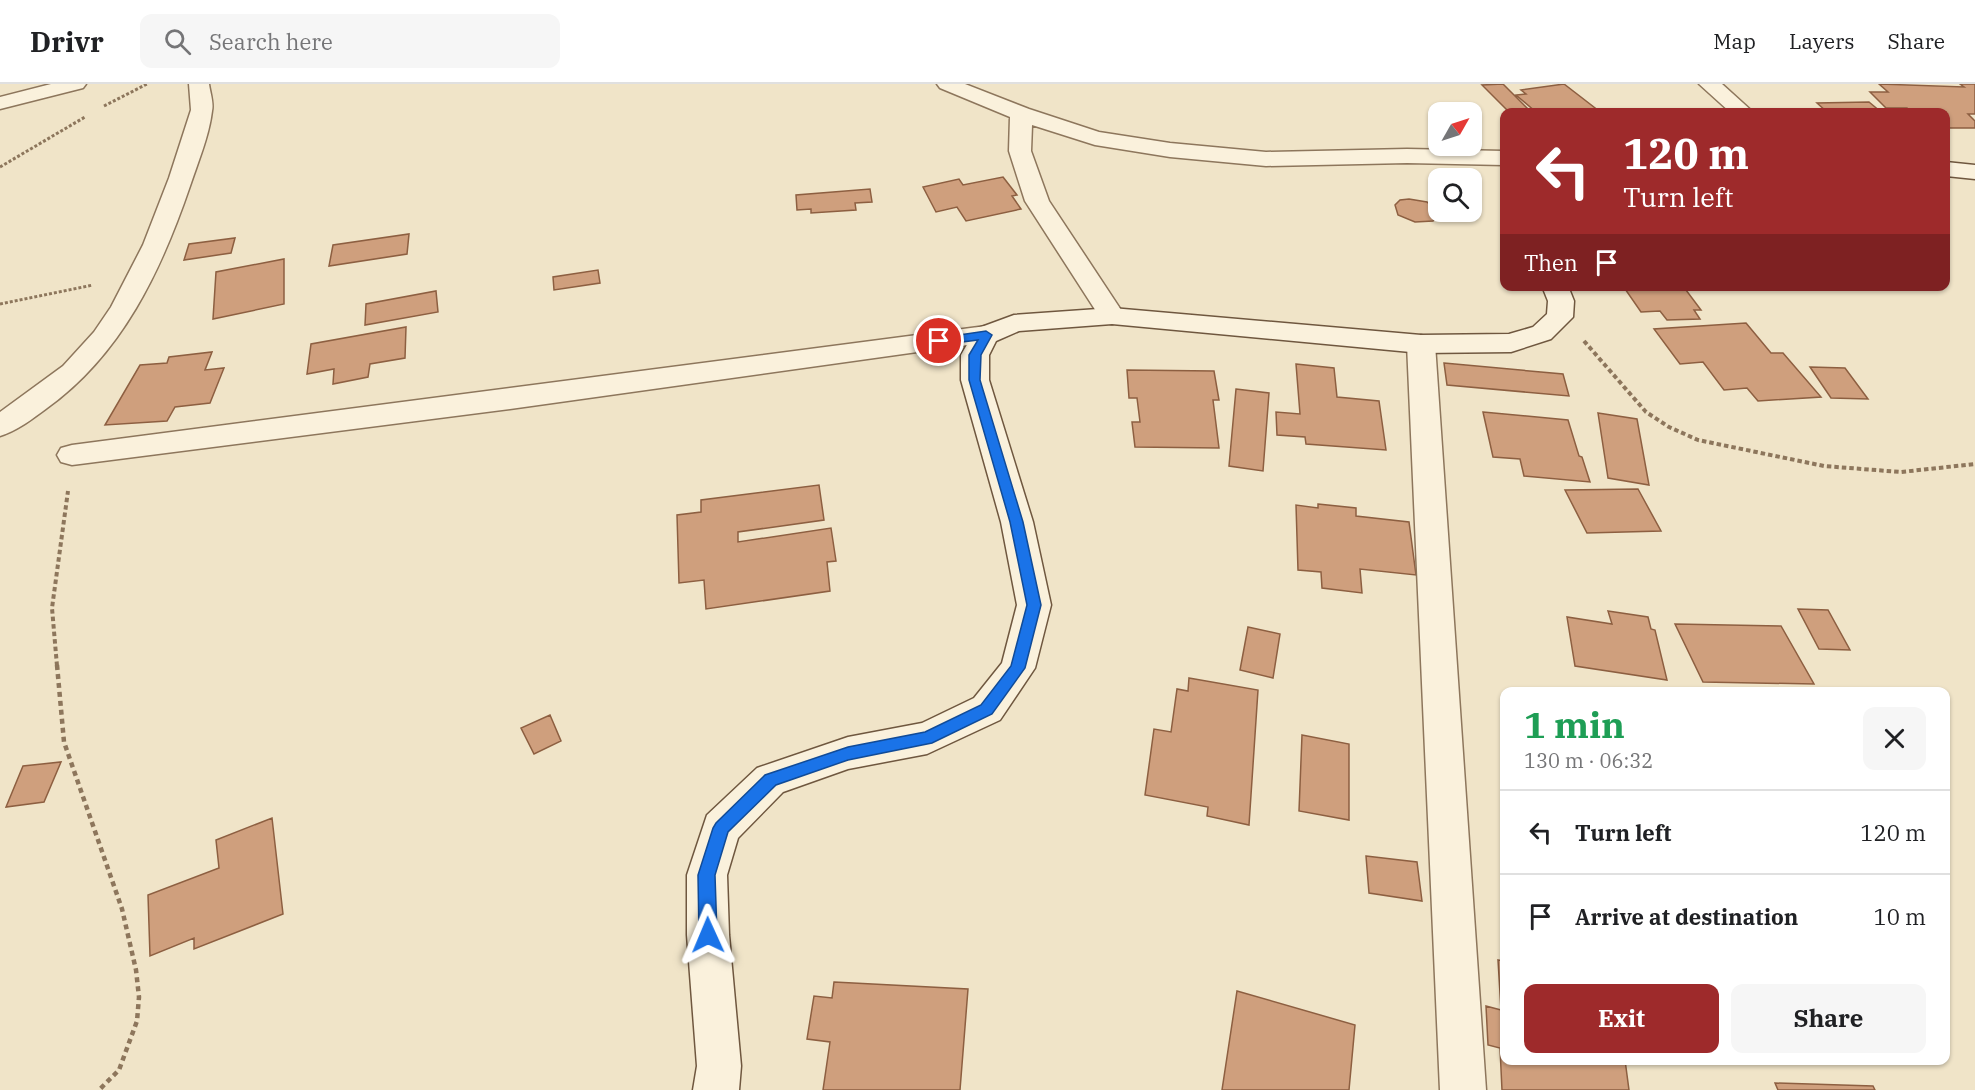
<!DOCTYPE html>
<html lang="en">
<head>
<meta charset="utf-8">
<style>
  :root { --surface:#fff; --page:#f6f6f6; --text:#202124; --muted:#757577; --line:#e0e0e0; --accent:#9e2a2b }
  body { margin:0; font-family:"IBM Plex Serif",serif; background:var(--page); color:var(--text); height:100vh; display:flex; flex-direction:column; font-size:22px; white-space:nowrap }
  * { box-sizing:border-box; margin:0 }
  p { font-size:20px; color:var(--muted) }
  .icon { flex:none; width:33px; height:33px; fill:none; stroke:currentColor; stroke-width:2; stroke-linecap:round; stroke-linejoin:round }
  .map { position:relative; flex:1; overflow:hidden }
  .sheet { position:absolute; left:1500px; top:603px; width:450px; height:378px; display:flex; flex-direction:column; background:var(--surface); border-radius:12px; box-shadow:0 2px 4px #0004 }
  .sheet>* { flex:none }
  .guide { position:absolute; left:1500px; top:24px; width:450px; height:183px; border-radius:12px; box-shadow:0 2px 4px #0004; background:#9e2a2b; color:#fff; overflow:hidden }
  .needle { width:39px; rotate:51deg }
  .controls { position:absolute; left:1428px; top:18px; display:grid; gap:12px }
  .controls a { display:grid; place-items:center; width:54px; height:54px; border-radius:12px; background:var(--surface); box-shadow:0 2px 4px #0004; font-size:30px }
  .pin { position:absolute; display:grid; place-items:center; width:51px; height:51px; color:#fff; margin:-26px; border:3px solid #fff; border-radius:50%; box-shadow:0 2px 6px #0007 }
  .me { position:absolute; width:66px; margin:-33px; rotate:359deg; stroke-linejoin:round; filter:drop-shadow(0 0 4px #0008) }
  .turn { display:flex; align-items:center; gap:21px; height:126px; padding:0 24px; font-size:27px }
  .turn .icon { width:78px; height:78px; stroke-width:2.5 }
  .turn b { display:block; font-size:42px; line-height:51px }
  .then { display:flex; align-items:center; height:57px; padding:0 24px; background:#0003; gap:12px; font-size:22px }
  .round { display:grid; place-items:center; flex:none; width:63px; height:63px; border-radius:12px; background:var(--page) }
  .head { display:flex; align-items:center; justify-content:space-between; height:102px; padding:0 24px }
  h1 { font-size:36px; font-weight:800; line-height:45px; color:#1e9e55 }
  .action { display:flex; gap:12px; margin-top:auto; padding:12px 24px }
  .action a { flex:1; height:69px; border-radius:12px; background:var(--accent); color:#fff; font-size:24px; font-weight:800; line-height:69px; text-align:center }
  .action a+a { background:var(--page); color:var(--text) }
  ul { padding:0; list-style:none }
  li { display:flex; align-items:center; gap:18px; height:84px; padding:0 24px; border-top:2px solid var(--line) }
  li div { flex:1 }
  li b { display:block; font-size:22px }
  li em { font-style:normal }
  header { display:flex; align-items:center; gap:36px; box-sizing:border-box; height:84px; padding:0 30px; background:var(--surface); border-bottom:2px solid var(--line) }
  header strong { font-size:28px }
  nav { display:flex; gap:33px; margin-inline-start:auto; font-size:21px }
  .search { width:420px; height:54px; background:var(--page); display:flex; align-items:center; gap:15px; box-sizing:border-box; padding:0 21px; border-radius:12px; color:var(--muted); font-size:22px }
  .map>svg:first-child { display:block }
  .building { fill:#cf9f7d; stroke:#8d5f41; stroke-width:1.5 }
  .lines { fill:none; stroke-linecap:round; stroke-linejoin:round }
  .street-casing { stroke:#8d765c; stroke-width:3 }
  .secondary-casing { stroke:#6f573f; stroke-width:3 }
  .path-far2 { stroke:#8d765c; stroke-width:3; stroke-dasharray:3 2; stroke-linecap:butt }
  .path-far1 { stroke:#8d765c; stroke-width:4; stroke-dasharray:4.5 3; stroke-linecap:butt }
  .path { stroke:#8d765c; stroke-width:4.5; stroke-dasharray:5 4; stroke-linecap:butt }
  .street { fill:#faf1dc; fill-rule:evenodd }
  .secondary { fill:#faf1dc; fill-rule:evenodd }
  .route { fill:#1a73e8; stroke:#114b97; stroke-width:1.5 }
</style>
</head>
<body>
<header>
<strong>Drivr</strong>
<div class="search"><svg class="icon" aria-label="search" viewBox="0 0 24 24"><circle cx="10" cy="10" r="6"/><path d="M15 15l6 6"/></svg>Search here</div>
<nav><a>Map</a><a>Layers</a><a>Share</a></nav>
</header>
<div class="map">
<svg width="1975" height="1006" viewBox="0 0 1975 1006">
  <rect width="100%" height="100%" fill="#f0e4c8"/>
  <!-- building -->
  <path class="building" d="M1503,0L1531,28H1509L1482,1Z
    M1564,0L1599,27L1536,28L1516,11L1526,10L1521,6Z
    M1879,0L1964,3L1960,0H1975V30H1968L1975,37V44H1946V28H1911L1907,24H1886L1870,8H1888Z
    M1869,18L1881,28H1827L1817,19Z
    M1003,93L1017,111L1012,112L1021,125L966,137L957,123L936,128L923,103L959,95L963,101Z
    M870,105L872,118L855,119L856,126L811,129V125L797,126L796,111Z
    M1409,115L1427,118L1438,128L1437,133L1433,137L1415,138L1398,131L1395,121L1400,116Z
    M409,150L407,170L329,182L333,161Z
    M235,154L231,169L184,176L189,160Z
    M284,175V220L213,235L216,188Z
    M598,186L600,199L554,206L553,193Z
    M1623,202H1683L1701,226H1694L1700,235L1667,236L1660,227L1641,228Z
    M436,207L438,228L365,241L366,220Z
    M1746,239L1771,269H1783L1821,313L1758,317L1747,304L1724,306L1703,278L1680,280L1654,245Z
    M406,243L405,274L370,280L368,293L333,300L334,285L307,290L311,260Z
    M212,268L205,286L224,284L210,319L175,323L167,337L105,341L140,281L167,279L169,273Z
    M1444,279L1563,290L1569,312L1447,301Z
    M1296,280L1334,284L1337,313L1379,317L1386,366L1306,360L1305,353L1277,351L1276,328L1300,330Z
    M1810,283L1845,284L1868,315L1831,314Z
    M1127,286L1214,287L1219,316H1213L1219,364L1135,363L1132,338H1140L1137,314H1129Z
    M1236,305L1269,309L1263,387L1229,382Z
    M1483,328L1568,336L1579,372L1582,373L1590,398L1524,392L1520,375L1493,373Z
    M1598,329L1637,335L1649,401L1608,394Z
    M819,401L824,436L738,448V458L831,444L836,477L827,478L830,507L706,525L704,496L679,499L677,431L701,428V416Z
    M1638,405L1661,447L1587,449L1565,406Z
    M1318,420L1356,424V432L1409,438L1416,491L1360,485L1362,509L1322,504L1321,488L1298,486L1296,421L1318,424Z
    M1798,525L1828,526L1850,566L1819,565Z
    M1608,527L1648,533L1651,545L1655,546L1667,596L1575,582L1567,533L1612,540Z
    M1675,540L1781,542L1814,600L1703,598Z
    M1248,543L1280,550L1273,594L1240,586Z
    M1189,594L1258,606L1249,741L1207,732L1208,723L1145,711L1154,645L1171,648L1177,605L1188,607Z
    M550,631L561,657L534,670L521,644Z
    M1302,651L1349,660V736L1299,727Z
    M61,678L44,718L6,723L23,682Z
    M272,734L283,830L194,865V854L150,872L148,811L219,784L216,756Z
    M1366,772L1417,778L1422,817L1369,809Z
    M1498,876L1504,877V976H1625L1629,1006H1502L1500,964L1488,961L1486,922L1501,926Z
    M834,898L968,905L960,1006H823L830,958L807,955L814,912L832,914Z
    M1237,907L1355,941L1349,1006H1222Z
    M1775,999L1873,1002L1875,1006H1778Z"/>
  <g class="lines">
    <!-- street casing -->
    <g class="street-casing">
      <path id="street" d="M51,0H86L83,4L0,25V13Z
        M189,0H209C210,8 214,19 212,27C209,52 198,78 190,102C161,187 122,270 47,324C32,335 17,347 0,352V328L63,282L94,248L111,223L143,161L169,94L191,26Z
        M937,0H965L1029,25L1099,48L1170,59L1266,68L1407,65L1504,67V81L1407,79L1266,82L1170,73L1095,61L1032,41L1031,67L1049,117L1125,232L1121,238L1112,240L1103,238L1025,117L1009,67L1010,33L940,4Z
        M1699,0H1722L1753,28H1730Z
        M986,242L996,245L999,251L996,257L510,325L72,381L61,378L57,371L61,364L72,361Z
        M1421,251L1431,254L1435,260L1486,1006H1440L1407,260L1411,254Z"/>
    </g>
    <!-- secondary casing -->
    <g class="secondary-casing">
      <path id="secondary" d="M1946,78L1975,81V95L1946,92Z
        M1542,202H1568L1574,217L1573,233L1551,255L1511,268L1421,269L1112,240L1019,247L996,257L989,271V296L1033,438L1051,521L1035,584L1000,636L927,670L848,685L783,708L738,754L727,791L729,851L741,982L739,1006H693L697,982L687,851V791L707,731L757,684L848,653L922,639L974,614L1002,579L1017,521L1001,438L961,296V271L976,245L1014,231L1112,224L1421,251L1509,250L1533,243L1547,230L1548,217Z"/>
    </g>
    <!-- path-far2 -->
    <path class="path-far2" d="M104,22L147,0
      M0,83L85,33
      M0,220L93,201"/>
    <!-- path-far1 -->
    <path class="path-far1" d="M1584,257L1646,328L1669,343L1698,356L1824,382L1901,388L1975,380
      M57,582L52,524L68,407"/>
    <!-- path -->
    <path class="path" d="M57,581L64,658L122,825L136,886L139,913L137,937L119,986L99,1006"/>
    <!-- street -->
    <use href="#street" class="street"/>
    <!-- secondary -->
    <use href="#secondary" class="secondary"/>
  </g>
  <!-- route -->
  <path class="route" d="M986,247L992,251L981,271L980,296L1023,438L1041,521L1025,584L992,630L932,659L848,676L776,701L728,748L715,791L717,851L714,857L708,859L702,857L699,851L698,791L713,744L716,739L765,691L848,663L925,648L981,621L1011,582L1027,521L1010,438L969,296V271L978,256L939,261L934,257L939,254Z"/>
</svg>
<div class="controls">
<a><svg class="needle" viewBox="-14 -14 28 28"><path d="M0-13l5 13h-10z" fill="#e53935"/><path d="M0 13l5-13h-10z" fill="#757577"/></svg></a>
<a><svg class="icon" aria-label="search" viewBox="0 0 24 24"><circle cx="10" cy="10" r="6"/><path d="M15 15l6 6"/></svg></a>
</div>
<div class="pin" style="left:939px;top:257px;background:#d93025"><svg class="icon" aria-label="arrive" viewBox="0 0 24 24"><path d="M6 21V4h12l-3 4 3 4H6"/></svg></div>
<svg class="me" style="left:708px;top:851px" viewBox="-20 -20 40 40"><path d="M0-17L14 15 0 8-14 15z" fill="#1a73e8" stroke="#fff" stroke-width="4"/></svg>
<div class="guide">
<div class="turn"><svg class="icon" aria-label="left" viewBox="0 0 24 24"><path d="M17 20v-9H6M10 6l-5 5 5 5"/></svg><div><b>120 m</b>Turn left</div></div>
<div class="then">Then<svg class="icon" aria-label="arrive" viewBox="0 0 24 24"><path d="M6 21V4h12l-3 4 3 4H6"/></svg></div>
</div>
<section class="sheet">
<div class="head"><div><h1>1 min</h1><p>130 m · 06:32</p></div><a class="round"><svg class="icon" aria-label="close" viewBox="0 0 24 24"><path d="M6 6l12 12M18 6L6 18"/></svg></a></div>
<ul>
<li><svg class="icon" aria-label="left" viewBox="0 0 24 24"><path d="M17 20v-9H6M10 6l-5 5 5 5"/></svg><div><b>Turn left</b></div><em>120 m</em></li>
<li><svg class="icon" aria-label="arrive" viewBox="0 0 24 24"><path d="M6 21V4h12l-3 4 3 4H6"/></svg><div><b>Arrive at destination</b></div><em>10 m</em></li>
</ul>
<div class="action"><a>Exit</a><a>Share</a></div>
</section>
</div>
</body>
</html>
